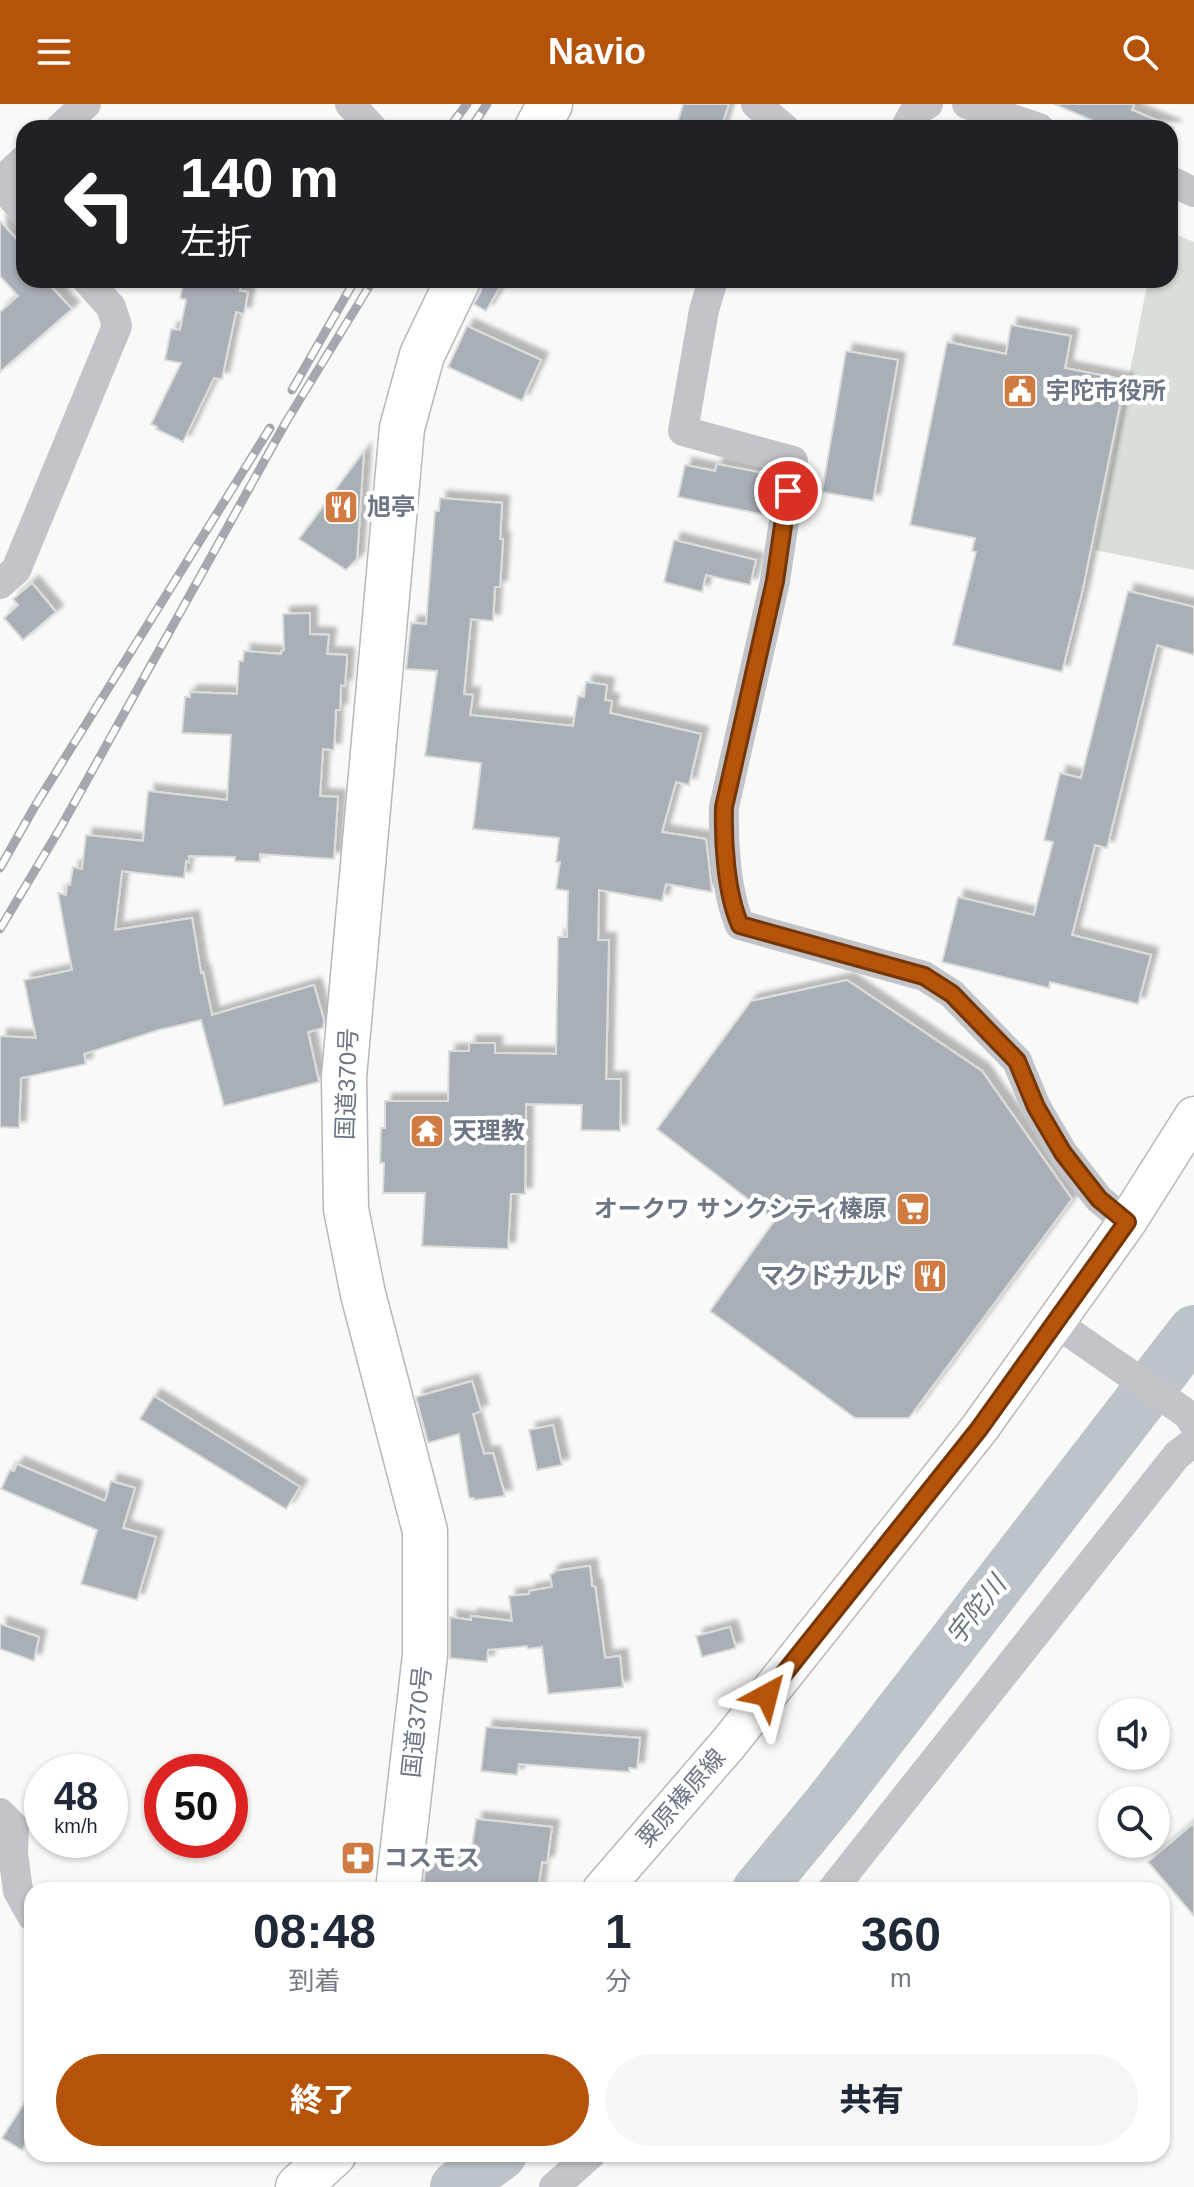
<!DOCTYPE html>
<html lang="ja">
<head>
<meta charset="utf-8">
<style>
  :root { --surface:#fff; --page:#f6f6f7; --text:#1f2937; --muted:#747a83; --accent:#b45309 }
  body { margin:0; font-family:Arial,"Noto Sans JP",sans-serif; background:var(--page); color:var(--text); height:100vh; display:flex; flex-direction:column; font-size:30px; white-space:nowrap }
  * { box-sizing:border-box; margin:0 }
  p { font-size:26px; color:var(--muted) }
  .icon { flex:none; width:44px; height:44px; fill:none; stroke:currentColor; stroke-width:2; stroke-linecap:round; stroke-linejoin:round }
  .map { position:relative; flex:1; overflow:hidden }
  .side { position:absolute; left:24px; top:1778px; width:1146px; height:280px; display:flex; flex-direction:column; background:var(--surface); border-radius:24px; box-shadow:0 2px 6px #0004 }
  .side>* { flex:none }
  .top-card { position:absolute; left:16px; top:16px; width:1162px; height:168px; border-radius:24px; box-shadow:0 2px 6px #0004; background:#202124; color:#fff; overflow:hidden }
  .controls { position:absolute; left:1098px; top:1594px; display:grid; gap:16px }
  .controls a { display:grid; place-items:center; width:72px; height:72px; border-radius:50%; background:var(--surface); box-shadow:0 2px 6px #0004; font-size:40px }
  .speed { position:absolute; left:24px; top:1650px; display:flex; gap:16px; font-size:40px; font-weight:700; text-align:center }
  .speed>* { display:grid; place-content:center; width:104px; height:104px; border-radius:50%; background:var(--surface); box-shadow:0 2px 6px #0004; line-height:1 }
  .speed small { font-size:20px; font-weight:400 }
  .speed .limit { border:12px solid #d22; background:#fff; color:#111 }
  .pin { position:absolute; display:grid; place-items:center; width:68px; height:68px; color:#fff; margin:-34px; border:4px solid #fff; border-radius:50%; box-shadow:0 2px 8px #0007 }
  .me { position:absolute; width:88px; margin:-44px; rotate:38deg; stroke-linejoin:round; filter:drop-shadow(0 0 6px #0008) }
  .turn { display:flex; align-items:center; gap:28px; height:168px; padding:0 32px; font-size:36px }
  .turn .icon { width:104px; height:104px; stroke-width:2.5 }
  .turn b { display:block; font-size:56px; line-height:68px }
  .eta { display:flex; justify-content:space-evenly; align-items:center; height:136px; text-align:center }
  .eta b { font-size:48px; font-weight:800; line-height:56px }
  .primary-button { display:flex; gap:16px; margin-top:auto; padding:16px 32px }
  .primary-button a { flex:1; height:92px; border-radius:48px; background:var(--accent); color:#fff; font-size:32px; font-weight:800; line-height:92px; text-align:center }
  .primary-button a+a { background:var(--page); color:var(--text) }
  header { display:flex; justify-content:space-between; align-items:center; height:104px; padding:0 32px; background:var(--accent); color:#fff; font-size:36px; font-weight:800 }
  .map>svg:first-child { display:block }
  .green { fill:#d9ded8 }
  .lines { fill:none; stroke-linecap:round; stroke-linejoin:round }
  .river { stroke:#bcc3c9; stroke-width:52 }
  .building { fill:#a9afb6; stroke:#dbdcda; stroke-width:2; filter:url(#shadow) }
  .major-casing { stroke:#b6b8bd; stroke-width:41 }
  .highway-casing { stroke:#b5b8bc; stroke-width:47 }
  .minor { stroke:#c2c4c9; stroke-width:30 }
  .major { stroke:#fff; stroke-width:38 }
  .highway { stroke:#fff; stroke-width:44 }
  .rail-casing { stroke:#a4a8ae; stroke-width:9 }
  .rail { stroke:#fff; stroke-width:6; stroke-dasharray:18; stroke-linecap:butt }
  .route-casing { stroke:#753606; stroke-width:20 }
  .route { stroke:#b45309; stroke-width:14 }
  .labels { text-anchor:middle; stroke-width:8; stroke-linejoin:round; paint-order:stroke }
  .poi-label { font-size:24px; font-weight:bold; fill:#6c7685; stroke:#fff; text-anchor:start }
  .street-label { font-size:24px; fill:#6c7685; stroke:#fff }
  .water-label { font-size:26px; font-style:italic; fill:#68767f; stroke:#fff }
</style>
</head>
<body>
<header><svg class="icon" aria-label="menu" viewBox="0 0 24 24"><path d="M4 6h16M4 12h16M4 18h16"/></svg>Navio<svg class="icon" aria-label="search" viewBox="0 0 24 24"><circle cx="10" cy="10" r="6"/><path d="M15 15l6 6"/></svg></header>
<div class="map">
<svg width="1194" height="2083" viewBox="0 0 1194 2083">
  <defs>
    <filter id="shadow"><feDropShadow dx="7" dy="-7" stdDeviation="2" flood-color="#0004"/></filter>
  </defs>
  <rect width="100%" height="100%" fill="#f9faf8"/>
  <!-- green -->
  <path class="green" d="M1170,128L1194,138V466L1095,446L1148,176H1170Z"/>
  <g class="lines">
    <!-- river -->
    <path class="river" d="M758,1786L829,1700L1194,1227
      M456,2083L501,2050"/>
  </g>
  <!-- building -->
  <path class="building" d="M683,0H729L721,24H676Z
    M1054,0H1134L1132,6L1175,24H1110Z
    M0,117L24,143V176H45L72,205L0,268V208L18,192L0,172Z
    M184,176H243L240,187L248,188L244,210L236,208L222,275L214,274L183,338L156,325L157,323L151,320L181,259L165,256L171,225L180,226L186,196L180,194Z
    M483,176H504L486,207L474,200L481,187Z
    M1011,221L1071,232L1065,264L1125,276L1083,484L1062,568L953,541L976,448L972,447L975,434L910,421L947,238L1006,250Z
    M467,222L541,256L522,297L448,263Z
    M846,247L898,256L873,397L822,388Z
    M364,347L357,455L346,466L299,435Z
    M717,360L773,371L765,411L678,393L685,361L715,367Z
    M440,394L502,399L500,435H503L500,483H495L493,517L471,515L464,590L473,591L470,611L573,622L578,592L584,593L586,578L607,581L605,596L612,597L610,609L701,630L689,681L676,678L662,728L706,735L712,788L666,780L662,797L599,786L598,836H609L606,975H621L620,1027L581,1026L582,1001L526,1000L525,1090H511L508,1145L422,1142L425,1089H383L384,1059H380L381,1024H385V997H448L449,947H469V939H495V949L556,950L558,833H567L568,787L556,785L560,758H556L559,734L473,725L481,659L425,652L437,567L406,565L411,519L426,520L435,407H439Z
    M674,436L756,456L750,481L706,471L702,488L664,478Z
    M32,479L56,508L23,536L4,514L18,501L13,495Z
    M1128,487L1194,503V551L1157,541L1107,744L1095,741L1072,831L1151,851L1138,900L1050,878L1049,884L942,858L958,793L1034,811L1053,738L1044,736L1060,669L1081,674Z
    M310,509V530L329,531L327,550L347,551L345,582L341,581L340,606H336L334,646L323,645L320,692L338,693L334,755L260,750V758L235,757V753L189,752V758L186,757L184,774L122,767L115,826L192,814L201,869L203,868L212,911L314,881L324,916L323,924L308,928L319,978L224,1002L201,916L159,926L84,950L86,960L21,974L19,1024L0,1023V932L36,934L24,876L72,866L58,789L66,791L67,780L70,781L73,763L82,765L86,731L143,737L148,687L227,696L231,631L182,629L185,593H190V588L237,590L239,557H243L244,547L281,550L282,546H284L283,510Z
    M847,876L982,967L1072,1095L909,1314H855L710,1207L775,1116L657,1025L751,897Z
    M472,1277L481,1307L473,1310L484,1350L493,1349L505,1392L474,1396V1394H469L459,1330L428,1339L416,1293Z
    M154,1292L300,1383L286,1405L140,1315Z
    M553,1321L562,1361L537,1366L529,1326Z
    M17,1360L105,1397L111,1377L135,1384L123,1424L156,1433L137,1496L81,1480L97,1426L1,1385L10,1366L14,1367Z
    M590,1462L592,1482H595L605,1554L620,1552L623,1583L548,1590L542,1543L528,1545L527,1542L488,1546L487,1558L450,1554V1513L471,1516V1512L512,1517L509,1492L529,1490V1487L552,1483L550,1470L554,1469V1467Z
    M0,1520L39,1533L34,1557L0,1545Z
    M730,1523L736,1544L702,1553L696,1532Z
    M486,1623L640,1634L637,1665L629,1664V1668L519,1660L517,1671L481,1667Z
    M476,1715L552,1723L547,1759L542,1758L538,1786H423L426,1758L466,1763L468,1749L471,1750Z
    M1194,1719V1812L1148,1758Z
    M32,1987V2029L22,2046L2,2034Z"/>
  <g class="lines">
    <!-- major casing -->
    <g class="major-casing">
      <path id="major" d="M602,1786L729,1639L979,1325L1127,1118L1194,1012"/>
    </g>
    <!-- highway casing -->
    <g class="highway-casing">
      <path id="highway" d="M537,24L550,0
        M398,1786L425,1551V1427L363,1190L346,1105L344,973L402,324L422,251L458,176
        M298,2083L334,2050"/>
    </g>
    <!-- minor -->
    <path class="minor" d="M350,0L372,24
      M756,0L784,24
      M967,0L1039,24
      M60,24L86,0
      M905,24L914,8L928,0
      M1170,77L1194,88
      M0,78L24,56
      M0,80L24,107
      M713,176L704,206L683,327L793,357L775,477L724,703C723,738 726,789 740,821L924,872L952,890L1017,957L1036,1003L1063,1049L1099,1095L1127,1118
      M0,480L16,466L117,222L111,203L87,176
      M1056,1219L1187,1310L1194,1320
      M0,1709L14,1723L13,1749L18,1787L32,1812
      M832,1786L1177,1351L1194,1338
      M554,2083L591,2050"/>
    <!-- major -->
    <use href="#major" class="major"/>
    <!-- highway -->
    <use href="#highway" class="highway"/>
    <!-- rail casing -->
    <g class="rail-casing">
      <path id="rail" d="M449,24L467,0
        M471,24L487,0
        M292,286L355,176
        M0,764L35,702L270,324
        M0,825L62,721L286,318L373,176"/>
    </g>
    <!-- rail -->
    <use href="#rail" class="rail"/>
  </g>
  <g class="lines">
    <!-- route casing -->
    <g class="route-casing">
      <path id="route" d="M767,1591L979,1325L1127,1118L1099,1095L1063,1049L1036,1003L1017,957L952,890L924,872L740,821C726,789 723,738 724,703L775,477L788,387"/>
    </g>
    <!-- route -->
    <use href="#route" class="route"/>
  </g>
  <!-- icons -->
  <defs>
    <g id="civic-square" transform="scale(1.8)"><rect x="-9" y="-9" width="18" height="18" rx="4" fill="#cf7b42" stroke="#fff"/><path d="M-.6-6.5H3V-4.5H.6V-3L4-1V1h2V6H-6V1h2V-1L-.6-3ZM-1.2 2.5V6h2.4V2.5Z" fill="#fff"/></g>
    <g id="restaurant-square" transform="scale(1.8)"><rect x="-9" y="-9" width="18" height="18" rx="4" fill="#cf7b42" stroke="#fff"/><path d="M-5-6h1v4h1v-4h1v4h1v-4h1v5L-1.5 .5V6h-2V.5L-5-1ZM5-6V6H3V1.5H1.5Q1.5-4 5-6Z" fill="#fff"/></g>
    <g id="temple-square" transform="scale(1.8)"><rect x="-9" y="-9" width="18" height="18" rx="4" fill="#cf7b42" stroke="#fff"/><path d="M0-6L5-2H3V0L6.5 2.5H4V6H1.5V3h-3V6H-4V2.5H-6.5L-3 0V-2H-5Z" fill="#fff"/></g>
    <g id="supermarket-square" transform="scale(1.8)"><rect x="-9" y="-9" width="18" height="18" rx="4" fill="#cf7b42" stroke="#fff"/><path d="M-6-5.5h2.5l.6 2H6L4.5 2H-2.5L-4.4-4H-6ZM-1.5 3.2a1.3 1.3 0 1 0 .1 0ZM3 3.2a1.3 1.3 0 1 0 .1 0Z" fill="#fff"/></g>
    <g id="pharmacy-square" transform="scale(1.8)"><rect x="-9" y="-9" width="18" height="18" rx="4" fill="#cf7b42" stroke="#fff"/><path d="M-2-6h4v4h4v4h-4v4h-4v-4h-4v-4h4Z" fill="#fff"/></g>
  </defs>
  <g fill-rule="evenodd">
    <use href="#civic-square" x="1020" y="287"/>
    <use href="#restaurant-square" x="341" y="403"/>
    <use href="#temple-square" x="427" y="1027"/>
    <use href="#supermarket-square" x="913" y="1105"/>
    <use href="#restaurant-square" x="930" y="1172"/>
    <use href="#pharmacy-square" x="358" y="1754"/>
  </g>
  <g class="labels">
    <!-- poi labels -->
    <g class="poi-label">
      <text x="1046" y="295">宇陀市役所</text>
      <text x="367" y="411">旭亭</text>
      <text x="453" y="1035">天理教</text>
      <text x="887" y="1113" text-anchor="end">オークワ サンクシティ榛原</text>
      <text x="904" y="1180" text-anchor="end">マクドナルド</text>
      <text x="384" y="1762">コスモス</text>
    </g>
    <!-- street labels -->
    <g class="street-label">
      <text transform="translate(347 980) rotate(-88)" y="8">国道370号</text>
      <text transform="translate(417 1618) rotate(-84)" y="8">国道370号</text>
      <text transform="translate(681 1694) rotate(-49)" y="8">粟原榛原線</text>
    </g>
    <!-- water labels -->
    <g class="water-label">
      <text transform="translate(976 1506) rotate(-52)" y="9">宇陀川</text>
    </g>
  </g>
</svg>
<div class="controls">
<a><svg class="icon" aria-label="sound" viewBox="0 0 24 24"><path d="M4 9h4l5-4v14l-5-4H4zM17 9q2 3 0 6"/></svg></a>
<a><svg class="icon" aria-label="search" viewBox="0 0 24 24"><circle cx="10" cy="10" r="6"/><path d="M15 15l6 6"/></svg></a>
</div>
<div class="speed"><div>48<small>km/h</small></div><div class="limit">50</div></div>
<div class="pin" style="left:788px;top:387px;background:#d93025"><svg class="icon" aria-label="arrive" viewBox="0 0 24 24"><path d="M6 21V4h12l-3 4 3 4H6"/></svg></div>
<svg class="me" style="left:767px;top:1591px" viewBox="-20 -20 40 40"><path d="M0-17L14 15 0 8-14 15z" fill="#b45309" stroke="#fff" stroke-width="4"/></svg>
<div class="top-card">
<div class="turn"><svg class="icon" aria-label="left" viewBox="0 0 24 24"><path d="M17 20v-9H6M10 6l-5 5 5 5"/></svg><div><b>140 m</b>左折</div></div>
</div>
<section class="side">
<div class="eta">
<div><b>08:48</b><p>到着</p></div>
<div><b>1</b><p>分</p></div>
<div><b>360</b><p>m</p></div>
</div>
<div class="primary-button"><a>終了</a><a>共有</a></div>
</section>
</div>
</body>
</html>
